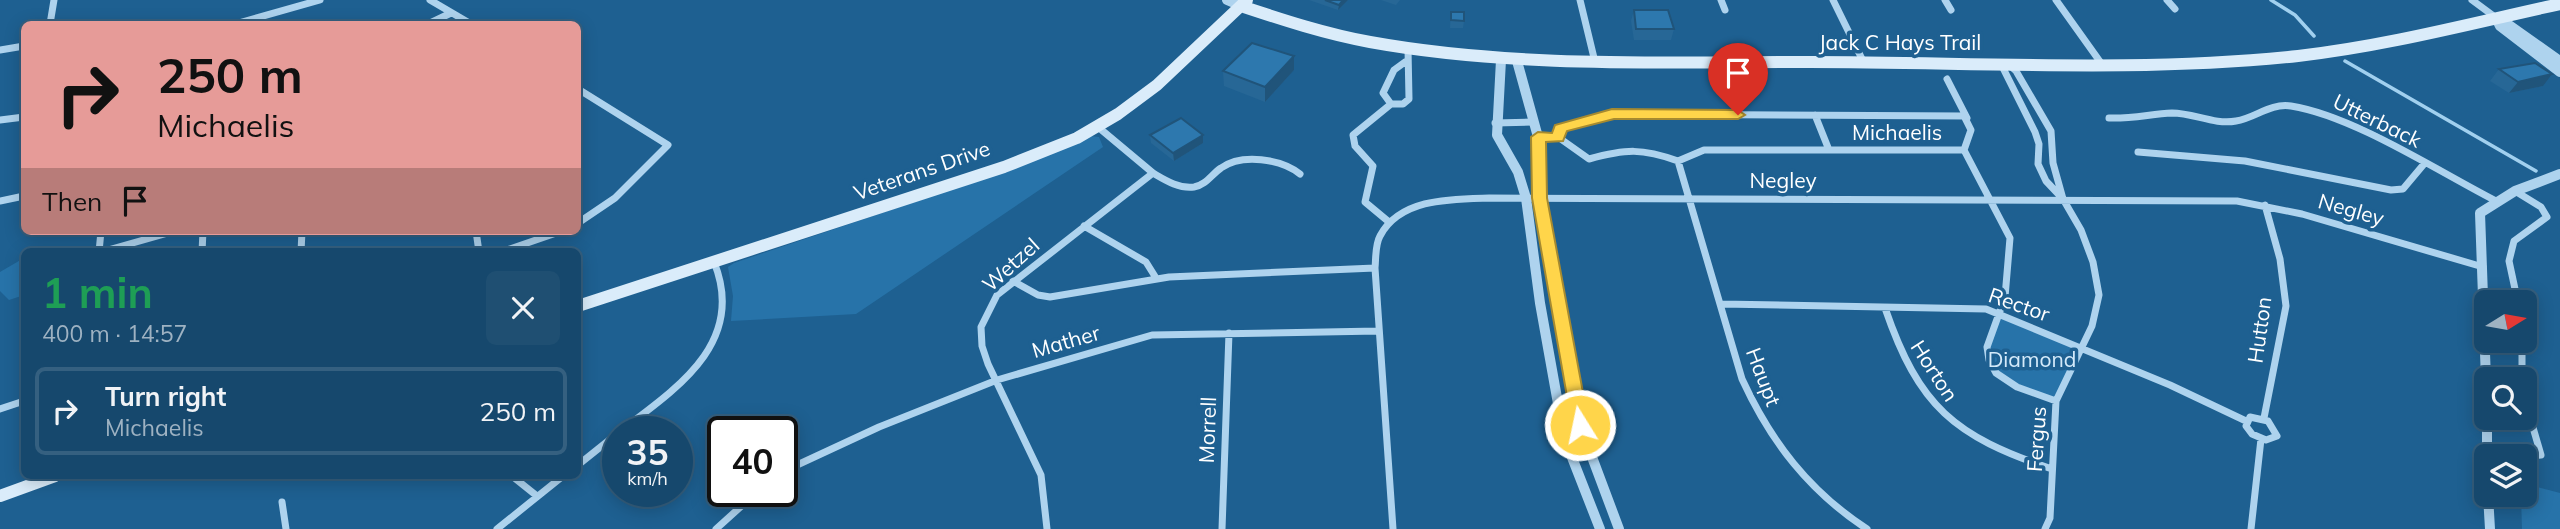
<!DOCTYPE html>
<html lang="en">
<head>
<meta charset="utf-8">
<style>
  :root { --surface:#16486d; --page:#1f4f72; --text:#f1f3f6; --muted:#9eb2c2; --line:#356080 }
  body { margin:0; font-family:Mulish,sans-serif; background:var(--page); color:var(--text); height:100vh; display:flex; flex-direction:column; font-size:26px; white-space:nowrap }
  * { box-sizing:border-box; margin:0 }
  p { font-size:23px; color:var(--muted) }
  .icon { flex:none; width:38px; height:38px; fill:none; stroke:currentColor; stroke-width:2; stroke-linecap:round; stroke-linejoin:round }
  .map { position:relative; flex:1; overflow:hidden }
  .drawer { position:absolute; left:21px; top:248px; width:560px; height:231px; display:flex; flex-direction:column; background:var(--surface); border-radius:10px; box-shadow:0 4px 18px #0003,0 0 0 2px var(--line) }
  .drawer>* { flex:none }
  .banner { position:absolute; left:21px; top:21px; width:560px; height:214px; border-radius:10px; box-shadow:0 4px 18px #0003,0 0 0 2px var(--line); background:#e69b98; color:#111; overflow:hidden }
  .needle { width:46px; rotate:79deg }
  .controls { position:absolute; left:2474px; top:290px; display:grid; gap:14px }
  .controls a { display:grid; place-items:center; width:63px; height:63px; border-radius:10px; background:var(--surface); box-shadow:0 4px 18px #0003,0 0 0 2px var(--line); font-size:35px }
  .speed { position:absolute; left:602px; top:416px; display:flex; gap:14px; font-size:35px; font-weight:700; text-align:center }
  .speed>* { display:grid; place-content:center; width:91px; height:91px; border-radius:50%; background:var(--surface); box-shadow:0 4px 18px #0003,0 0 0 2px var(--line); line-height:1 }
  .speed small { font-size:18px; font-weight:400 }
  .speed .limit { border:4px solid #111; border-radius:10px; background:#fff; color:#111 }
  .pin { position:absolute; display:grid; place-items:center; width:60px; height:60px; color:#fff; margin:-72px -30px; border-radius:50% 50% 50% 0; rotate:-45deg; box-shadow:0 0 7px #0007 }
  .pin .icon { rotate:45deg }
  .me { position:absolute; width:77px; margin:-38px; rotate:350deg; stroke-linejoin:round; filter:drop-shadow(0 0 5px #0008) }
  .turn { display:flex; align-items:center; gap:24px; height:147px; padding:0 21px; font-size:32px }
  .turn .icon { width:91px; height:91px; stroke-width:2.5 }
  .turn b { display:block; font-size:49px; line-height:60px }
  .then { display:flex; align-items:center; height:66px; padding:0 21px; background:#0003; gap:14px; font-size:26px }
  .round { display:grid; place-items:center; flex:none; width:74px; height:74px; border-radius:10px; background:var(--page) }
  .overview { display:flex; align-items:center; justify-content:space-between; height:119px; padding:0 21px }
  h1 { font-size:42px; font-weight:700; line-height:52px; color:#1e9e55 }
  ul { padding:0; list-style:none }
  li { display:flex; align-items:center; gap:21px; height:88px; margin:0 14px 10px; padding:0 7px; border:4px solid var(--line); border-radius:10px }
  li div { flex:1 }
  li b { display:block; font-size:26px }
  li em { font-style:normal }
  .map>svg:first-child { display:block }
  .green { fill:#2773a9 }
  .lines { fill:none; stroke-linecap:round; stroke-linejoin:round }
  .stream { stroke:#a1d0ef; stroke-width:3.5 }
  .minor { stroke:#aed3ee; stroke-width:7 }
  .tertiary { stroke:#aed3ee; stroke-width:10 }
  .secondary { stroke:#daecfa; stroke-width:12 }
  .wall { fill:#276796 }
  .shaded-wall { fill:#20547a }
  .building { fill:#2d78ae; stroke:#20547a; stroke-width:2 }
  .route { fill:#ffd54a; stroke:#a68a30; stroke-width:2 }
  .labels { text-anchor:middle; stroke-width:7; stroke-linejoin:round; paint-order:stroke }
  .street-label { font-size:21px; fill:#fff; stroke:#1e6091 }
  .park-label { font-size:21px; fill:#d4eafa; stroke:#1e6091 }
</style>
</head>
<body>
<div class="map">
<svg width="2560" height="529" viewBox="0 0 2560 529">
  <rect width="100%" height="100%" fill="#1e6091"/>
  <!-- green -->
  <path class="green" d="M1090,136L1099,137L1103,147L856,314L731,321L733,296L728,267L734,263L1015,168Z
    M24,258V295L9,300L0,291V272Z
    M2000,314L2081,348L2056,400C2031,391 1985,381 1989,346C1990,335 1997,324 2000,314Z
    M2525,484L2560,493V529H2522L2521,495H2525Z"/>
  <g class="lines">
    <!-- stream -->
    <path class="stream" d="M2271,0L2295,15L2314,36
      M2345,61L2536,171"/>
    <!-- minor -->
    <path class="minor" d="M430,0L471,24
      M1580,0L1595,62
      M1721,0L1725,10
      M1833,0L1864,63
      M1945,0L1951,10
      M2056,0L2101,63
      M2167,0L2175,9
      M2472,0L2495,17
      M50,24L54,0
      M235,24L320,0
      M428,24L451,13
      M0,50L24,46
      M2007,63L2016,71L2051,131L2053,163L2063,199L2046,181L2038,164L2039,144L2035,132L2003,68Z
      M1947,79L1967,118
      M578,89L668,145L615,198L578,223
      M1391,104L1383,93L1394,70L1405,62
      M1612,114L1964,116L1971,130L1964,150H1704L1678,161C1642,148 1626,149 1589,159L1558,137L1560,128Z
      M1815,115L1829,150
      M2109,118C2131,119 2151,114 2172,113C2194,113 2214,125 2236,121C2256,118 2269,103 2291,106C2354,116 2439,172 2498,202
      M0,120L24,117
      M1495,123L1532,122
      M1538,137H1558
      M1964,150L2010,238L2005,297L1987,347L1989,360L1996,373L2017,387L2056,401
      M2138,152L2245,161L2391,190L2403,189L2424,164
      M1678,161L1742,379C1771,442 1809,491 1867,529
      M1153,173C1165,180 1179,189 1194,187C1206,185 1212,174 1221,168C1242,153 1281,159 1300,174
      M2515,191L2541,207L2547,217L2514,241L2509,261L2518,303
      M0,201L24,196
      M1389,222L1365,202L1373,166L1355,146L1353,135L1391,104H1403L1409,99L1408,49
      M1084,226L1146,262L1156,278
      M476,231L479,252
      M99,252L101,231
      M101,252L175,231
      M202,252L203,231
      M301,252L302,231
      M501,252L562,231
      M1013,281L1038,295L1050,297L1169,277L1375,268
      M1721,304L1986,309L2170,385L2246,421
      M1885,308C1919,407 1954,436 2052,469
      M2522,341V380
      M0,409L24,401
      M2250,417L2268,421L2277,436L2266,440L2252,434L2246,426Z
      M2264,418L2286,306L2280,259L2265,205
      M619,432C676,389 747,343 714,262
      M2488,447L2521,457
      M2522,457L2541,455L2525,400
      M578,465L618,433
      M782,472L879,427L997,380L1152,335L1378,331
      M512,476L537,496
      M282,502L286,529
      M497,529L563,476
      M716,529L757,492
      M1047,529L1041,475L988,364L982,346L981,327L997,295L1153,173L1098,127
      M1222,529L1229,333
      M1393,529L1375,268C1376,258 1375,245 1380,236C1400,198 1452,199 1489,198L2237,201L2302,214L2483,267
      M2045,529L2050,518L2056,401L2092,326L2099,295L2093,262L2081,230L2063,199
      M2251,529L2261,439"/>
    <!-- tertiary -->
    <path class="tertiary" d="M1227,0L1241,6
      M2496,18L2500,26L2560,72
      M2502,20L2560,61
      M1501,60L1497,135L1518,172L1526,198L1540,303L1564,437L1600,529
      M1517,61L1538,137L1540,199L1580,425L1619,529
      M2487,408L2480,213L2515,191L2560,174
      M2487,418V457
      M2487,468V478
      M2488,495L2490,529"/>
    <!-- secondary -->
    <path class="secondary" d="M1241,6C1283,20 1326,34 1370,42C1514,68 1664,62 1810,62C1972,62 2137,73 2298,56C2386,46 2473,23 2560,4
      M578,306L1004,167L1077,138L1118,114L1157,85L1247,0
      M0,496L55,476"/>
  </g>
  <!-- wall -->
  <path class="wall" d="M1309,0H1348L1338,10Z
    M1381,0H1400L1396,5Z
    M1634,10L1674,29L1671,40H1634L1631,21Z
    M1451,12L1464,21L1463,28H1450Z
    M2499,69L2543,86L2509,93L2490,81Z
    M1294,70L1265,102L1224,86L1223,71Z
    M1150,135H1203V143L1174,161L1151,143Z"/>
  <!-- shaded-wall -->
  <path class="shaded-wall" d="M1343,0H1348L1338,10L1339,5Z
    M1294,56V70L1265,102V87Z
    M2552,74L2543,86L2509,93L2518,82Z
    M1203,135V143L1174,161L1173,153Z"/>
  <!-- building -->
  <path class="building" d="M1325,0H1343L1339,5Z
    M1634,10H1668L1674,29H1636Z
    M1451,12H1464V21L1451,20Z
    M1252,43L1294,56L1265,87L1223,71Z
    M2535,63L2552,74L2518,82L2499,69Z
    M1181,118L1203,135L1173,153L1150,135Z"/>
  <!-- route -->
  <path class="route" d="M1612,109L1738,110L1745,115L1738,119H1614L1567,131L1563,141L1546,142L1547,198L1589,425L1580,432L1572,425L1532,198L1531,137L1538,132L1552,133L1555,125Z"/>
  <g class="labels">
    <!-- street labels -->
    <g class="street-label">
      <text x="1900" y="50">Jack C Hays Trail</text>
      <text transform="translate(2377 121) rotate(26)" y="7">Utterback</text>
      <text x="1897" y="140">Michaelis</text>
      <text transform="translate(922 171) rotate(-19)" y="7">Veterans Drive</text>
      <text x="1783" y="188">Negley</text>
      <text transform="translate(2351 210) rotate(16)" y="7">Negley</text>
      <text transform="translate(1011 265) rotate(-42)" y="7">Wetzel</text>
      <text transform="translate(2019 305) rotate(19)" y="7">Rector</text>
      <text transform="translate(2260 330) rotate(-82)" y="7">Hutton</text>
      <text transform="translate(1066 342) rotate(-16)" y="7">Mather</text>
      <text transform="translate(1934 371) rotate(57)" y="7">Horton</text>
      <text transform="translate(1763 377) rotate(69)" y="7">Haupt</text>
      <text transform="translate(1208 430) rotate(-88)" y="7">Morrell</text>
      <text transform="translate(2037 439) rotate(-86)" y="7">Fergus</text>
    </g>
    <!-- park labels -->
    <g class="park-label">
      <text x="2032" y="367">Diamond</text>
    </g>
  </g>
</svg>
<div class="controls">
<a><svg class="needle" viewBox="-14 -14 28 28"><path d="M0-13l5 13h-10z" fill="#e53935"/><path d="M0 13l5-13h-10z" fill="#9eb2c2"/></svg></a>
<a><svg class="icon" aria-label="search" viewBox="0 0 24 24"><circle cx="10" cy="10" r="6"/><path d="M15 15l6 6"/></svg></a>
<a><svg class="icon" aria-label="layers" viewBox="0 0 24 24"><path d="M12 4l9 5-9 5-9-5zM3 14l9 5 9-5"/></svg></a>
</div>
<div class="speed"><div>35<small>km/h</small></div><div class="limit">40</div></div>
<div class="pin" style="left:1738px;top:115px;background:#d93025"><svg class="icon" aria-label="arrive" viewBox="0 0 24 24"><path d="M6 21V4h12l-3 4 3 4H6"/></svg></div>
<svg class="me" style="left:1580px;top:425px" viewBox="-20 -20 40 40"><circle r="17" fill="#ffd54a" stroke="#fff" stroke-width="3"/><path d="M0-11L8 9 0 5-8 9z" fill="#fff"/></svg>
<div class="banner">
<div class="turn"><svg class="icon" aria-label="right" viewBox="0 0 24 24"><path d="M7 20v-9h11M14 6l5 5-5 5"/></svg><div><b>250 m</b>Michaelis</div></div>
<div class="then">Then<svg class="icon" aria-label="arrive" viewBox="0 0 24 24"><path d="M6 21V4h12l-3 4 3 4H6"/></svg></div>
</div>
<section class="drawer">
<div class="overview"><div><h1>1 min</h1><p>400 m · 14:57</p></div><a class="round"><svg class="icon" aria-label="close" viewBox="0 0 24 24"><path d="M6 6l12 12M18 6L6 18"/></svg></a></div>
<ul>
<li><svg class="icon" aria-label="right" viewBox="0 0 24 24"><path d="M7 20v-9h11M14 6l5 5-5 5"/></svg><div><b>Turn right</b><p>Michaelis</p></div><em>250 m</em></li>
</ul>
</section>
</div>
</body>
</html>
